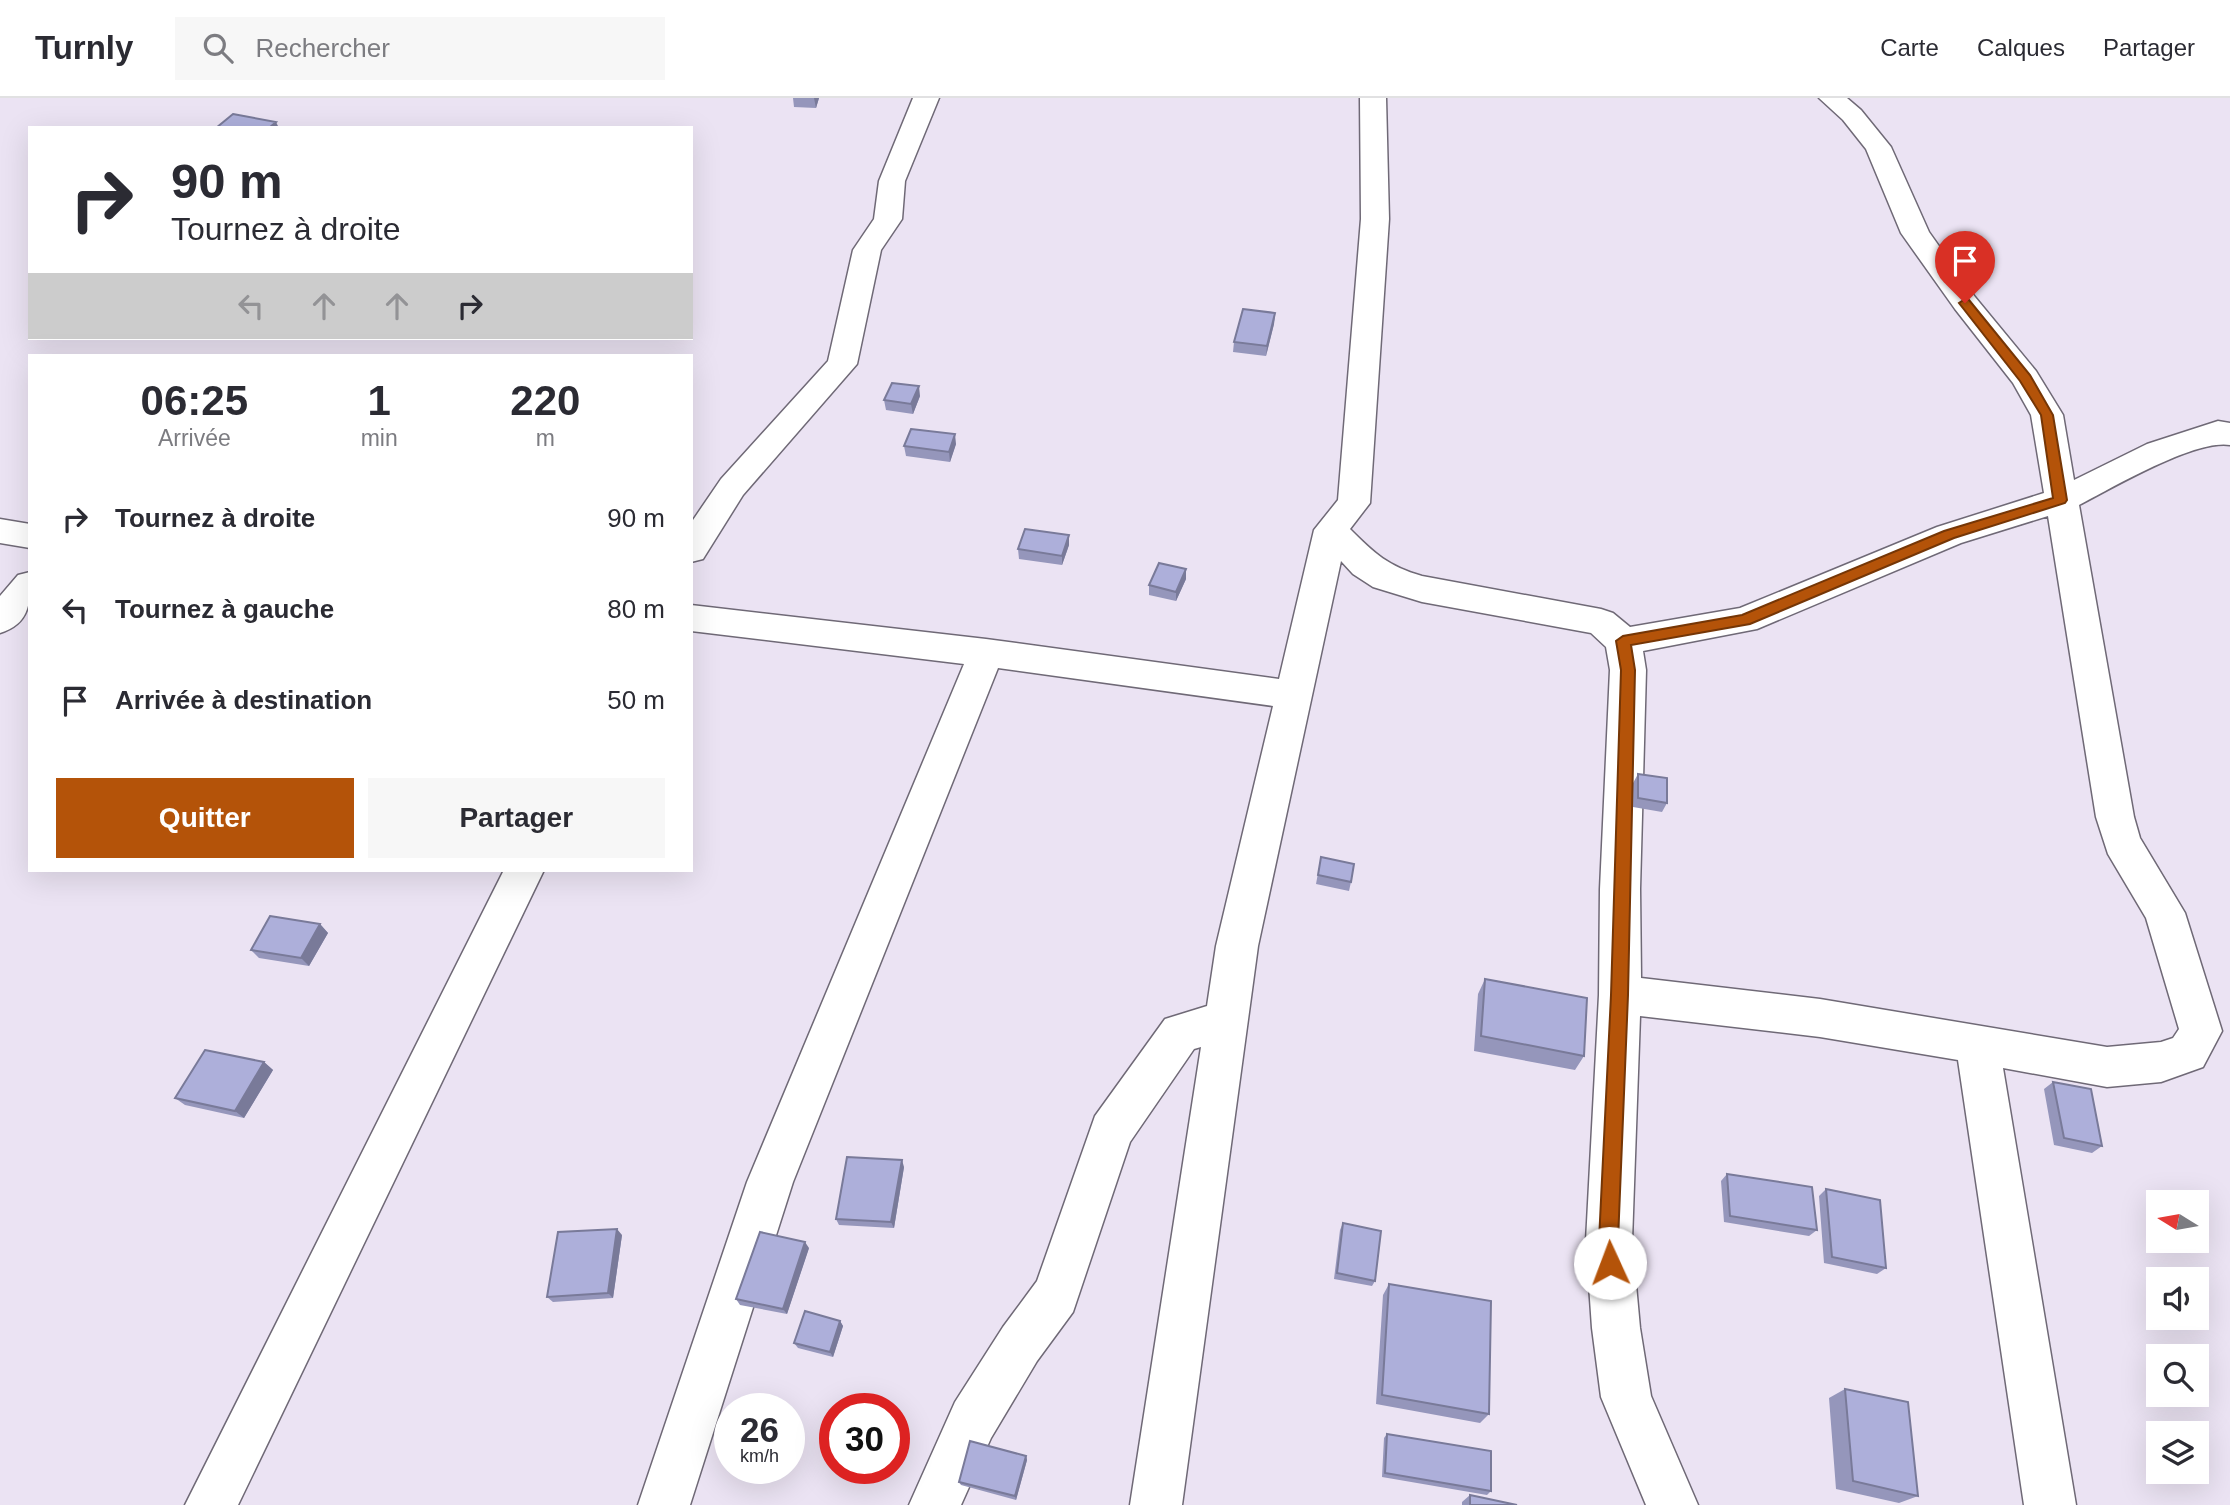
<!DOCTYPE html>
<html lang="fr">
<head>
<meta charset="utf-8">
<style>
  :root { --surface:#fff; --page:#f7f7f7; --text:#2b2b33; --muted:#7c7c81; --line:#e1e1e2; --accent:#b45309 }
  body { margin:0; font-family:Arial,sans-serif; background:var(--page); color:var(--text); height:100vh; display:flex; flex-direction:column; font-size:26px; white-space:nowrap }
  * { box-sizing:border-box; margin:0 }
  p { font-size:23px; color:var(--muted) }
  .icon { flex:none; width:38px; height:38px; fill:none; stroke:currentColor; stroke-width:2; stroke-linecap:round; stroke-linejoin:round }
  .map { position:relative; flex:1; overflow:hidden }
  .details { position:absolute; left:28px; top:256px; width:665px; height:518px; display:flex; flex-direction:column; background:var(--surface); border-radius:0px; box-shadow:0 7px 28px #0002 }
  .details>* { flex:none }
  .guide { position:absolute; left:28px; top:28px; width:665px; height:214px; border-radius:0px; box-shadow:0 7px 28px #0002; background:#fff; color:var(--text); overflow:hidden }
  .needle { width:46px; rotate:281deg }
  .tools { position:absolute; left:2146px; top:1092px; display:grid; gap:14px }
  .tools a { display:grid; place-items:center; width:63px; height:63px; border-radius:0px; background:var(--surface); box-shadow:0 7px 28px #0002; font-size:35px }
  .speed { position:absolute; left:714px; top:1295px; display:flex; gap:14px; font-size:35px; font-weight:700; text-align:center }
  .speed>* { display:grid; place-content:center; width:91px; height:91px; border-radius:50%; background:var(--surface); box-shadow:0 7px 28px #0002; line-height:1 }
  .speed small { font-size:18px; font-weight:400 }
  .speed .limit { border:10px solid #d22; background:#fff; color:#111 }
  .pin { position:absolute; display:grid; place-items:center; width:60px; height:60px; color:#fff; margin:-72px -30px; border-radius:50% 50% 50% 0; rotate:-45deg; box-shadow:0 0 7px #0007 }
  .pin .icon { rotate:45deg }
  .me { position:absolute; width:77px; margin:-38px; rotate:358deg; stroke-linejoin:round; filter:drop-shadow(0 0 5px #0008) }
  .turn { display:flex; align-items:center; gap:24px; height:147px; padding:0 28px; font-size:32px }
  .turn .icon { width:91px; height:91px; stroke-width:2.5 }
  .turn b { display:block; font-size:49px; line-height:60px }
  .lanes { display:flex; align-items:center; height:66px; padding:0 28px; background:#0003; justify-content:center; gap:35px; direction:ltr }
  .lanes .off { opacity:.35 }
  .eta { display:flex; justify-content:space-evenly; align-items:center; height:119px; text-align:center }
  .eta b { font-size:42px; font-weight:800; line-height:49px }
  .button { display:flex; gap:14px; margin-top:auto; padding:14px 28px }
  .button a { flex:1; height:80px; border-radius:0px; background:var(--accent); color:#fff; font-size:28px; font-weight:800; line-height:80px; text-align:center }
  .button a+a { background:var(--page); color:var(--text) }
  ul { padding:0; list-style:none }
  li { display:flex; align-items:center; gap:21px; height:91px; padding:0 28px }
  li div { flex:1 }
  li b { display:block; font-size:26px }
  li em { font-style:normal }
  header { display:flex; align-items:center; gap:42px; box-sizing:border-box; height:98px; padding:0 35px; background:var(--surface); border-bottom:2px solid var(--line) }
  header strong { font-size:33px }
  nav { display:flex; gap:38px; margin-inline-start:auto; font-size:24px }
  .search { width:490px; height:63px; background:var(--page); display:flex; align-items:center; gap:18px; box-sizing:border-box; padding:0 24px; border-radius:0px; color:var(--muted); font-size:26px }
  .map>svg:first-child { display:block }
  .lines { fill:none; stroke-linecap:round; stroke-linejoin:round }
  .minor-casing { stroke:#6f6976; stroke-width:3 }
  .minor { fill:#fff; fill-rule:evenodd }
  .wall { fill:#9596bb }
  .shaded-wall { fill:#797a99 }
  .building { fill:#adafda; stroke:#797a99; stroke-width:2 }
  .route { fill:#b45309; stroke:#753606; stroke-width:2 }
</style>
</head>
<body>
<header>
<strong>Turnly</strong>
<div class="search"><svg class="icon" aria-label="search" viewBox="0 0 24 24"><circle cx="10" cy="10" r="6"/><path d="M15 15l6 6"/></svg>Rechercher</div>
<nav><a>Carte</a><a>Calques</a><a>Partager</a></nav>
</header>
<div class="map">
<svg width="2230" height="1407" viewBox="0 0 2230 1407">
  <rect width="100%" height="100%" fill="#ebe3f3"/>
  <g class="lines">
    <!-- minor casing -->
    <g class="minor-casing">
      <path id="minor" d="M913,0H939L905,83L902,121L881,152L857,266L743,397L703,461L691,464V425L721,381L828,263L853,152L874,121L879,83Z
        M1360,0H1386L1389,121L1370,405L1350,431C1375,456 1388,468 1422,478L1601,511L1613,515L1630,529L1740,510L1937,429L2044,395L2031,317L2013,285L1955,211L1901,135L1866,51L1843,22L1819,0H1847L1861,12L1891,49L1929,134L1975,199L2036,273L2063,317L2074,382L2147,346L2218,323L2230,325V347C2195,341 2112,390 2079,407L2134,719L2140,740L2185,815L2222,933L2203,969L2161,984L2107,989L2003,970L2076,1407H2024L1958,962L1820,939L1640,918L1632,1143L1640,1230L1651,1298L1698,1407H1646L1601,1299L1592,1230L1586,1143L1599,897L1600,791L1610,572L1606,549L1591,535L1422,504L1373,489L1353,476L1341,463L1258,848L1182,1407H1130L1201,949L1194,951L1130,1044L1073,1214L1037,1263L991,1340L961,1407H909L955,1304L1003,1229L1037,1183L1095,1018L1165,921L1207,908L1216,848L1273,608L998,570L793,1084L690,1407H638L747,1084L964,566L691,533V507L986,541L1279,581L1314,432L1338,402L1361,121ZM2048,418L2096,719L2108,756L2146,820L2179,931L2173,940L2161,944L2107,949L1820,901L1641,880L1640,791L1646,572L1643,553L1757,531L1961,445Z
        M0,421L30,426V450L0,445Z
        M30,474C30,502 32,525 0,535V498L18,477Z
        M504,772H544L238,1407H185Z"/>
    </g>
    <!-- minor -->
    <use href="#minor" class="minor"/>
  </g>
  <!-- wall -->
  <path class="wall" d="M793,0H819L816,10L794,9Z
    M1275,215L1274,226L1266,258L1233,254L1234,244Z
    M920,298L913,316L886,312L884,302Z
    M956,346L950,364L906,358L904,348Z
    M1069,437V447L1062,467L1019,461L1018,451Z
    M1186,481L1176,503L1149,497V487Z
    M1638,676L1667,705L1662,714L1633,709V685Z
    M1321,759L1351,784L1349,793L1316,786Z
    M320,826L328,835L309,868L259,860L251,852Z
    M1485,881L1584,958L1575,972L1474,953L1478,896Z
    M264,964L273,972L244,1020L185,1007L175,1000Z
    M2053,984L2102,1048L2092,1055L2054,1047L2044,991Z
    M904,1069L894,1130L839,1127L836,1121Z
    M1727,1076L1817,1132L1809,1138L1724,1124L1721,1083Z
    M1826,1091L1886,1170L1877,1176L1824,1165L1819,1098Z
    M1343,1125L1375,1183L1372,1188L1334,1181L1340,1132Z
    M622,1137L613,1200L553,1204L547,1199Z
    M809,1150L787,1216L740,1207L736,1201Z
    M1389,1186L1489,1316L1480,1325L1376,1306L1383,1197Z
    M840,1223L843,1228L833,1259L798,1250L794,1245Z
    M1845,1291L1918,1398L1899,1405L1836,1391L1829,1300Z
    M1387,1336L1491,1393L1487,1397L1382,1379L1384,1340Z
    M1026,1358L1027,1362L1016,1402L961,1387L959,1384Z
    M1470,1397L1517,1407H1462V1404Z"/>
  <!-- shaded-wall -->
  <path class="shaded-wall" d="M814,0H819L816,10Z
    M276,24L279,30H269Z
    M1275,215L1274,226L1266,258L1267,248Z
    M919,288L920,298L913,316L911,306Z
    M955,336L956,346L950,364L949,354Z
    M1069,437V447L1062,467V458Z
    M1186,471V481L1176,503V494Z
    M320,826L328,835L309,868L301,860Z
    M264,964L273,972L244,1020L235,1013Z
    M902,1062L904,1069L894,1130L891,1124Z
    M617,1131L622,1137L613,1200L608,1195Z
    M805,1144L809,1150L787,1216L783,1211Z
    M840,1223L843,1228L833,1259L830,1254Z
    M1026,1358L1027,1362L1016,1402L1015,1398Z"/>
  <!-- building -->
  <path class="building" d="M233,16L276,24L269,30H216Z
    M1243,211L1275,215L1267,248L1234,244Z
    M892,285L919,288L911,306L884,302Z
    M911,331L955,336L949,354L904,348Z
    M1025,431L1069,437L1062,458L1018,451Z
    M1159,465L1186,471L1176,494L1149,487Z
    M1638,676L1667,680V705L1638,700Z
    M1321,759L1354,766L1351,784L1318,777Z
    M270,818L320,826L301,860L251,852Z
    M1485,881L1587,900L1584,958L1481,938Z
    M205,952L264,964L235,1013L175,1000Z
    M2053,984L2091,991L2102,1048L2064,1040Z
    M847,1059L902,1062L891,1124L836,1121Z
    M1727,1076L1812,1089L1817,1132L1730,1118Z
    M1826,1091L1880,1102L1886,1170L1832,1159Z
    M1343,1125L1381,1133L1375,1183L1337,1175Z
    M617,1131L608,1195L547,1199L558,1134Z
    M760,1134L805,1144L783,1211L736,1201Z
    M1389,1186L1491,1203L1489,1316L1382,1297Z
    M805,1213L840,1223L830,1254L794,1245Z
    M1845,1291L1908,1304L1918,1398L1853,1383Z
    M1387,1336L1491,1353V1393L1385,1375Z
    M970,1343L1026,1358L1015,1398L959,1384Z
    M1470,1397L1517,1407H1470Z"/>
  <!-- route -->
  <path class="route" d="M1965,201L1969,202L2030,277L2053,317L2067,402L2065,405L1954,440L1750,526L1631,547L1635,572L1628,897L1618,1143L1620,1165L1617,1172L1610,1175L1603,1172L1599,1143L1611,897L1621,572L1616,543L1623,538L1742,517L1944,433L2053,400L2041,317L2020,283L1959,205Z"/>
</svg>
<div class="tools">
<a><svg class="needle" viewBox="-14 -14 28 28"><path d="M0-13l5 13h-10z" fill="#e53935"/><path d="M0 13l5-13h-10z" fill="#7c7c81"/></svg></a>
<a><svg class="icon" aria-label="sound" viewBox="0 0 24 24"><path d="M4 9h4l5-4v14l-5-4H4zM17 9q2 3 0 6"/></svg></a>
<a><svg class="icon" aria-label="search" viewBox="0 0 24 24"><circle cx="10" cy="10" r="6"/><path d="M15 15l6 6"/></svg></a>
<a><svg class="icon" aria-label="layers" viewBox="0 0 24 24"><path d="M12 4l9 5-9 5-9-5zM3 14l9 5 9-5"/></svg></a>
</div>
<div class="speed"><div>26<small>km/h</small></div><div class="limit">30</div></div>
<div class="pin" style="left:1965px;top:205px;background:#d93025"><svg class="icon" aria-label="arrive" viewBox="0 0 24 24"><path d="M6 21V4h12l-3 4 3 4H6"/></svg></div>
<svg class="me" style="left:1610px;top:1165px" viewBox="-20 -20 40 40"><circle r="19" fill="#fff"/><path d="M0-13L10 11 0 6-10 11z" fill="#b45309"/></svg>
<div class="guide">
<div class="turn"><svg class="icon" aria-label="right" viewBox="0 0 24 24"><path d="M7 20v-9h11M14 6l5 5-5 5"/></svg><div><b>90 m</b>Tournez à droite</div></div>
<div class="lanes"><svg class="icon off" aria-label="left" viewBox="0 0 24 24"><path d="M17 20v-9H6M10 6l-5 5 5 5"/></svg><svg class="icon off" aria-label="ahead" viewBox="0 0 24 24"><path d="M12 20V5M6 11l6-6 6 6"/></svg><svg class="icon off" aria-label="ahead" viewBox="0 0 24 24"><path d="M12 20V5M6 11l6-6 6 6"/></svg><svg class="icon" aria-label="right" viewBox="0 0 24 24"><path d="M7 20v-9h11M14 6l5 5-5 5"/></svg></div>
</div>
<section class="details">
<div class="eta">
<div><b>06:25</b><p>Arrivée</p></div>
<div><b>1</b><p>min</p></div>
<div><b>220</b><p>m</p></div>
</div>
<ul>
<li><svg class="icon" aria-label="right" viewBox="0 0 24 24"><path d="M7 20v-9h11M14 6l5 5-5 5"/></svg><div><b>Tournez à droite</b></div><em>90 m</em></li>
<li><svg class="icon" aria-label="left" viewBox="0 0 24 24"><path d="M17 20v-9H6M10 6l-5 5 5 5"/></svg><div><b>Tournez à gauche</b></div><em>80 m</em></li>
<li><svg class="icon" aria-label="arrive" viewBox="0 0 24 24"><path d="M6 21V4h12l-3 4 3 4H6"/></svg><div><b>Arrivée à destination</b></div><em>50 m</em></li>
</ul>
<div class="button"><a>Quitter</a><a>Partager</a></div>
</section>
</div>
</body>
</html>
